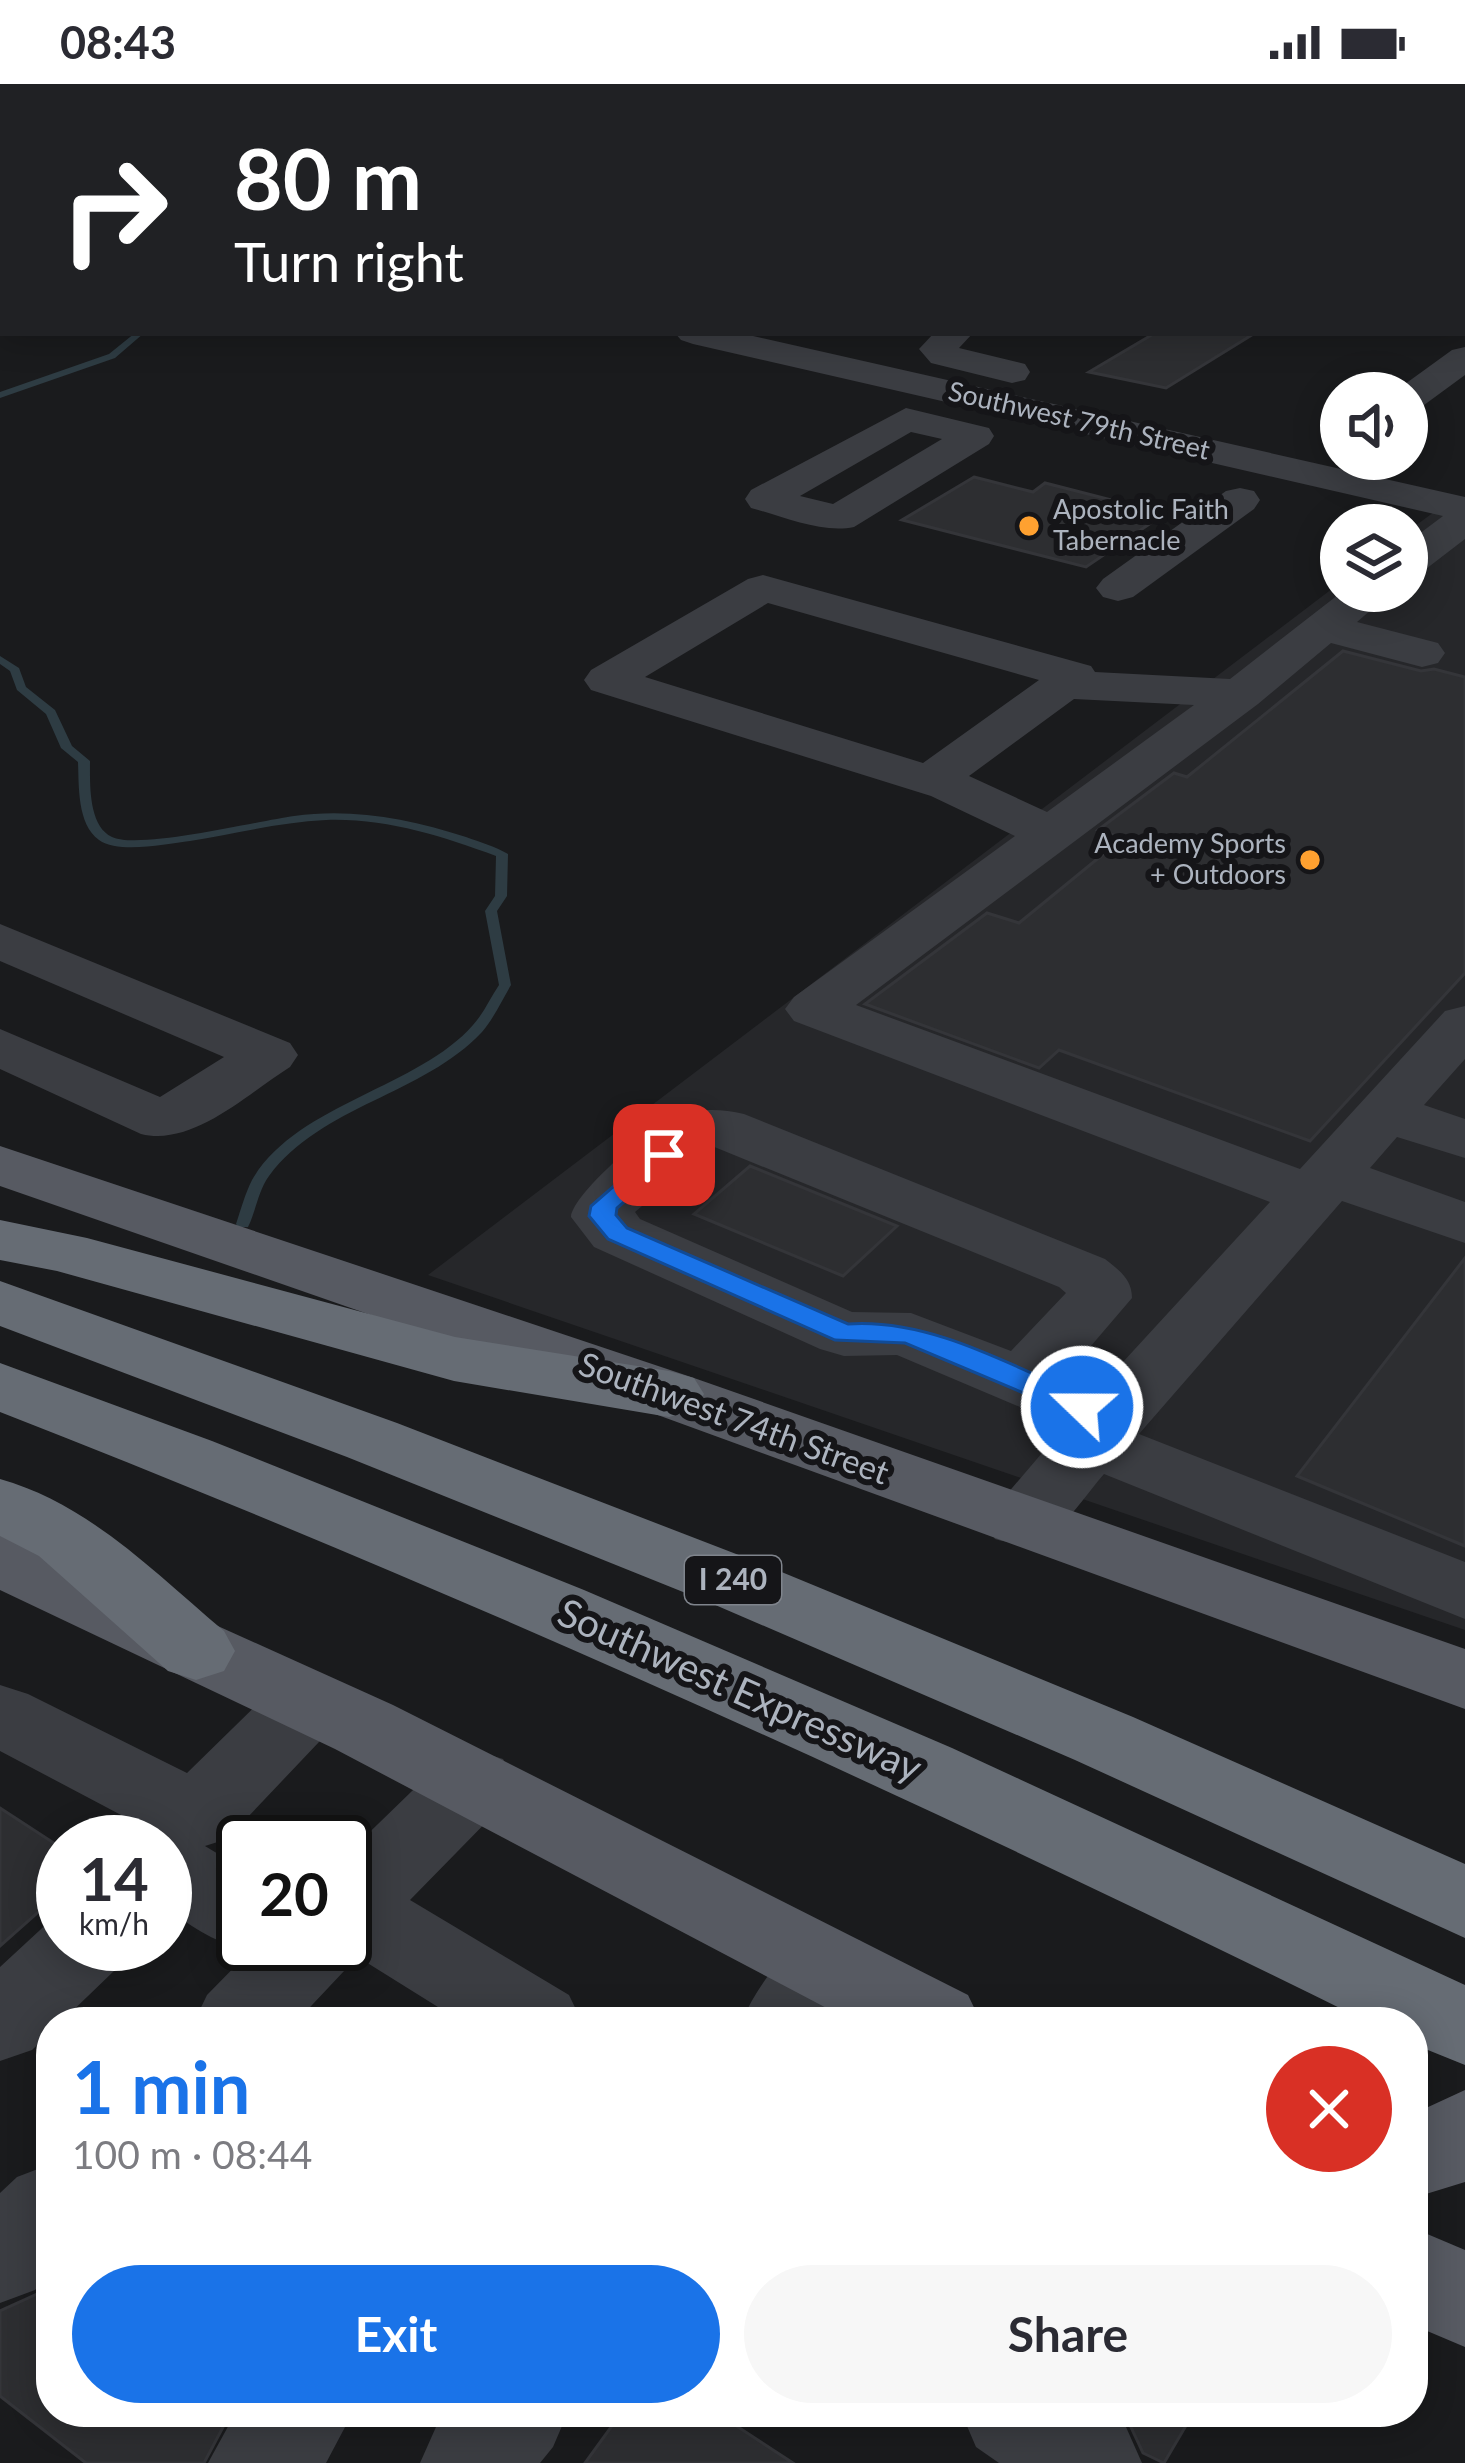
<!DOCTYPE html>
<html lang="en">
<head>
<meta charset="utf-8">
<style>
  :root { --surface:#fff; --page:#f7f7f7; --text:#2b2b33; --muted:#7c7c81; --accent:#1a73e8 }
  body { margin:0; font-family:Lato,sans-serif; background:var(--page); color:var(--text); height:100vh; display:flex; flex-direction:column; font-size:45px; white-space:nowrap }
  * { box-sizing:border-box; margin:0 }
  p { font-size:39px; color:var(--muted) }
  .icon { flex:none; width:66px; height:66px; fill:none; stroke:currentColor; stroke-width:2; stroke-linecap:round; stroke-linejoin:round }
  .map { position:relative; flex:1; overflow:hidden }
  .panel { position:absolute; left:36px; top:1923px; width:1392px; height:420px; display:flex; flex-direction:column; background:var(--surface); border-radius:48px; box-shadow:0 6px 30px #0003 }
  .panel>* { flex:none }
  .banner { position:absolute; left:0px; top:0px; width:1467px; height:252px; box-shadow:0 6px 30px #0003; background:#202124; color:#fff; overflow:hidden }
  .tools { position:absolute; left:1320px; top:288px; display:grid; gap:24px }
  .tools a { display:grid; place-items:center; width:108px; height:108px; border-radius:50%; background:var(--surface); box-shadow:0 6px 30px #0003; font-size:60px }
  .speed { position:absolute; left:36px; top:1731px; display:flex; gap:24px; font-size:60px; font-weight:700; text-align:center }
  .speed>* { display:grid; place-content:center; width:156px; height:156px; border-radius:50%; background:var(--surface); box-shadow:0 6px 30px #0003; line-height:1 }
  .speed small { font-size:30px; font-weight:400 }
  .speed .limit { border:6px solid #111; border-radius:18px; background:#fff; color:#111 }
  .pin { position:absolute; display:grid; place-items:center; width:102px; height:102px; color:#fff; margin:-51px; border-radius:24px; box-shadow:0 6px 18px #0006 }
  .me { position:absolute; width:132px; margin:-66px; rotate:292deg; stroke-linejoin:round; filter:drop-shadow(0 0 9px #0008) }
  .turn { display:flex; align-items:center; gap:42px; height:252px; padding:0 36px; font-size:54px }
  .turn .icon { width:156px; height:156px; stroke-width:2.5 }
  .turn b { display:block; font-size:84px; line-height:102px }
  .round { display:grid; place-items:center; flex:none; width:126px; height:126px; border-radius:63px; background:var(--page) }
  .summary { display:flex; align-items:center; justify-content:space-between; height:204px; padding:0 36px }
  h1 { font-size:72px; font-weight:700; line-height:90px; color:var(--accent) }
  .cta { display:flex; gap:24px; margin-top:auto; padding:24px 36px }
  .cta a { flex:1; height:138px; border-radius:72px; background:var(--accent); color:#fff; font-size:48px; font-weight:700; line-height:138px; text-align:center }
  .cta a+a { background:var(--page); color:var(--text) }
  .status { display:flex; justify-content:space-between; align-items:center; height:84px; padding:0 60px; background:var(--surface); direction:ltr }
  .status svg { height:33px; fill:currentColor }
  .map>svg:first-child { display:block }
  .built { fill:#26272a }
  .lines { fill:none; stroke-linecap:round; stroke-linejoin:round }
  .stream { fill:#2e3c43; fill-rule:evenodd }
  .building { fill:#2d2e31; stroke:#343539; stroke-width:3 }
  .minor { fill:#3b3d42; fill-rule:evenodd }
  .major { fill:#575a62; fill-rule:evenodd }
  .highway { fill:#666c74; fill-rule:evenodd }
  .route { fill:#1a73e8; stroke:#114b97; stroke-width:3 }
  .poi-dot { fill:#ffa130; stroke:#151518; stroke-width:4.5 }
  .labels { text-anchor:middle; stroke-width:12; stroke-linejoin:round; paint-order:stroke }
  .far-street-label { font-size:27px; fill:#acb3be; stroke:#151518 }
  .far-poi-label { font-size:27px; fill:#acb3be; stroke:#151518; text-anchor:start }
  .shield { fill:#151518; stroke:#7f848c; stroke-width:3 }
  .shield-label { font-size:30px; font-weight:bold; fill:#acb3be }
  .street-label { font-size:33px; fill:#acb3be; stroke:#151518 }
  .near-street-label { font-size:39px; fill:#acb3be; stroke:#151518 }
</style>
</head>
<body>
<div class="status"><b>08:43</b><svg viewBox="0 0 49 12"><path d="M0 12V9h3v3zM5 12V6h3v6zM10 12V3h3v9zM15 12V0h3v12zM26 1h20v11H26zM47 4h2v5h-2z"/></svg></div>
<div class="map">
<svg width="1465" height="2379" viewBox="0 0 1465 2379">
  <rect width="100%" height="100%" fill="#1a1b1d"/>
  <!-- built -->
  <path class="built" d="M1434,428L1465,435V1546L428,1191L1341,498V507H1407V448Z"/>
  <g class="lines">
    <!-- stream -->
    <path class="stream" d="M0,123L3,124V128L0,127Z
      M135,249H144L115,274L0,314V308L109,270Z
      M0,572L19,584L26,603L55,626L72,662L90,677C90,699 88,742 112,753C139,766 258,737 294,732C353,724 409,735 466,753C480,758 496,763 508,770L507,812L497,827L511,901C502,916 494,934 482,948C423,1011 322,1021 269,1092C258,1107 256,1127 248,1143H238L236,1140C241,1125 245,1110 252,1096C296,1020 418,1004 473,941C484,929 490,914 499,901L485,827L495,812L496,772C441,752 386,734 326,736C280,738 235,750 190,757C166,760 119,770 99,756C77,740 79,702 78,678L61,664L46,630L17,606L10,587L0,580Z"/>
  </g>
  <!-- building -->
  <path class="building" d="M1155,249H1255L1166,304L1089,288Z
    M974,393L1033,408L1045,399L1108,415L1096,423L1154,437L1086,483L902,436Z
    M1343,567L1421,587L1434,585L1465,593V889L1310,1057L1059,966L1039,984L865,920L987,829L1019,839L1123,754L1098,746L1174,689L1187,693Z
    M750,1082L897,1142L843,1192L694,1130Z
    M1465,1174V1462L1297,1392Z
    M0,1724L63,1765V1806L0,1862Z
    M51,2196V2328H231L204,2379H86L0,2312V2227L37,2210Z
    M622,2328H715L793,2379H585Z
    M1112,2328H1194L1164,2379L1143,2369L1130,2341Z"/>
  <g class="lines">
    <!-- minor -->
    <path class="minor" d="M0,81L3,82V100L0,99Z
      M1464,108H1465V128H1464Z
      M0,142L3,143V163L0,162Z
      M1464,192H1465V212H1464Z
      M0,221H3L0,243Z
      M675,249H740L1465,413V455L1422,488L1407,492V459L1443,432L693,260L681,256Z
      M934,249H973L959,264L1025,280L1030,288L1025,296L1012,299L931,279L919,265Z
      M1465,263V291L1420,324L1407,327V309L1394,308L1452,266Z
      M906,324L989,344L994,352L989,360L854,443C822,450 782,432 751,424L745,415L751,406ZM911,348L942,355L833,420L800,412Z
      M1240,404L1254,407L1260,416L1254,425L1133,513L1118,517L1103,513L1096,504L1103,495L1226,407Z
      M763,491L1091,582L1095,588L1230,595L1343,507H1393L1357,538L1438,559L1445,569L1438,579L1422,583L1331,559L1258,620L856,921L1300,1085L1445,927L1465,922V975L1424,1021L1465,1035V1074L1397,1053L1370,1084L1465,1118V1159L1342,1117L1139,1350L1465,1478V1535L1104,1390C1070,1429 1052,1472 995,1455L984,1437L1065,1342L897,1271L844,1272L820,1265L594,1163L571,1133C573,1109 655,1039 678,1031C701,1024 722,1025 744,1030L1105,1175C1119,1186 1132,1195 1132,1214L1067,1290L1100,1303L1270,1118L794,937L785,925L794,913L1015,752L931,712L591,606L584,596L591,586L748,495ZM768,519L1039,596L923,679L645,593ZM1074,615L1194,621L1047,728L969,692ZM712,1062L1059,1203L1066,1209L1011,1267L911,1229L852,1228L640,1135L635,1128Z
      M0,840L290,959L298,971L290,983C247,1010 193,1063 141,1050L0,985V945L160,1013L224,973L0,877Z
      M309,1588L337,1597L349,1618L337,1639L227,1755L205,1762L243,1785V1860H253C224,1869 189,1839 165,1824V1758H134L157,1750L0,1667V1601L28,1610L187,1689L281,1597Z
      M474,1666L503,1675L515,1698L503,1721L410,1816L569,1911L582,1938H462L353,1870L345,1886L296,1938H194L207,1911L257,1860H345V1772L445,1675Z
      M63,1831V1860H128L115,1886L61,1938H51V1948L32,1966L0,1977V1883L53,1834Z
      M830,1846L861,1857L874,1883L839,1938H741C761,1896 785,1862 830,1846Z
      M51,2080V2190L35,2206L0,2219V2109L17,2093Z
      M236,2328H353L326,2379H208Z
      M449,2328H568L553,2363L540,2379H420L436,2343Z
      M961,2328H1104L1126,2343L1142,2379H999L976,2363Z"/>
    <!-- major -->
    <path class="major" d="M0,1062L694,1294L1465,1565V1625L644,1326L0,1102Z
      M0,1448L27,1456L393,1621L968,1911L981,1938H853L335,1665L0,1506Z
      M1465,2006V2098L1413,2114V2030Z
      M1413,2144L1465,2166V2263L1413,2241Z"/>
    <!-- highway -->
    <path class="highway" d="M0,1136L87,1154L455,1253L669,1287L694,1294L704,1310L694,1326L669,1333L454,1297L57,1187L0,1176Z
      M0,1197L397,1339L767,1482L1133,1633L1465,1780V1854L1075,1676L713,1520L347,1373L0,1242Z
      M0,1279L212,1357L584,1506L952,1664L1465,1901V1981L1413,1960V1938H1368C920,1716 466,1510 0,1328Z
      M0,1395C89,1420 155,1489 224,1547L235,1567L224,1587L196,1596L168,1587L39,1472L0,1452Z"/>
  </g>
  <!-- route -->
  <path class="route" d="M664,1063L677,1071L673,1076L617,1124L616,1131L627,1144L848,1240C933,1234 1015,1284 1092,1316L1096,1323L1082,1332L1071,1329L905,1259L835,1256L608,1155L589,1132L591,1122L655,1066Z"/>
  <!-- markers -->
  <g class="poi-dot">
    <circle cx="1029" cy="442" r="12"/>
    <circle cx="1310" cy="776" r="12"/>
  </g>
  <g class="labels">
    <!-- far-street labels -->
    <g class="far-street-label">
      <text transform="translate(1079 337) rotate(13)" y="9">Southwest 79th Street</text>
    </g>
    <!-- far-poi labels -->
    <g class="far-poi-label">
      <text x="1053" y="435">Apostolic Faith<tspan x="1053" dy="31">Tabernacle</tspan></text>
      <text x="1286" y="769" text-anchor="end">Academy Sports<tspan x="1286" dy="31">+ Outdoors</tspan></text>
    </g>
    <!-- shield labels -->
    <rect class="shield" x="685" y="1472" width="96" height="48" rx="9"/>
    <g class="shield-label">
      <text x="733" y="1506">I 240</text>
    </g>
    <!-- street labels -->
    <g class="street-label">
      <text transform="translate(734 1334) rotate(20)" y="12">Southwest 74th Street</text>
    </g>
    <!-- near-street labels -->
    <g class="near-street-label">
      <text transform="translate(740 1606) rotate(24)" y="14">Southwest Expressway</text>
    </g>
  </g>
</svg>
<div class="tools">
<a><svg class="icon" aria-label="sound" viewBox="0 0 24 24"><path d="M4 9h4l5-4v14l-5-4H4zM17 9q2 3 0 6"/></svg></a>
<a><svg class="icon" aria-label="layers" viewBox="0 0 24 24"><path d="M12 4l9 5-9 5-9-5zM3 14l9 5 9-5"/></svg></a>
</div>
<div class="speed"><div>14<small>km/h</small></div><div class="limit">20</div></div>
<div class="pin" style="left:664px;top:1071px;background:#d93025"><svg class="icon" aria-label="arrive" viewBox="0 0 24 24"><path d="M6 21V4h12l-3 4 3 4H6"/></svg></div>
<svg class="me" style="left:1082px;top:1323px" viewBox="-20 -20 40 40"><circle r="17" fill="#1a73e8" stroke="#fff" stroke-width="3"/><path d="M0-11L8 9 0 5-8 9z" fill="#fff"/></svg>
<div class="banner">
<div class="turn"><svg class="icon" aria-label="right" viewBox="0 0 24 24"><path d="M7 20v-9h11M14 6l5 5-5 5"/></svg><div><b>80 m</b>Turn right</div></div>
</div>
<section class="panel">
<div class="summary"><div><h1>1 min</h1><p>100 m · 08:44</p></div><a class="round" style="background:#d93025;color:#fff"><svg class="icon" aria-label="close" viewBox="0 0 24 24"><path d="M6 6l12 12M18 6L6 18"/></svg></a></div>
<div class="cta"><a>Exit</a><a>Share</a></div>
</section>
</div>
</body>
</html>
